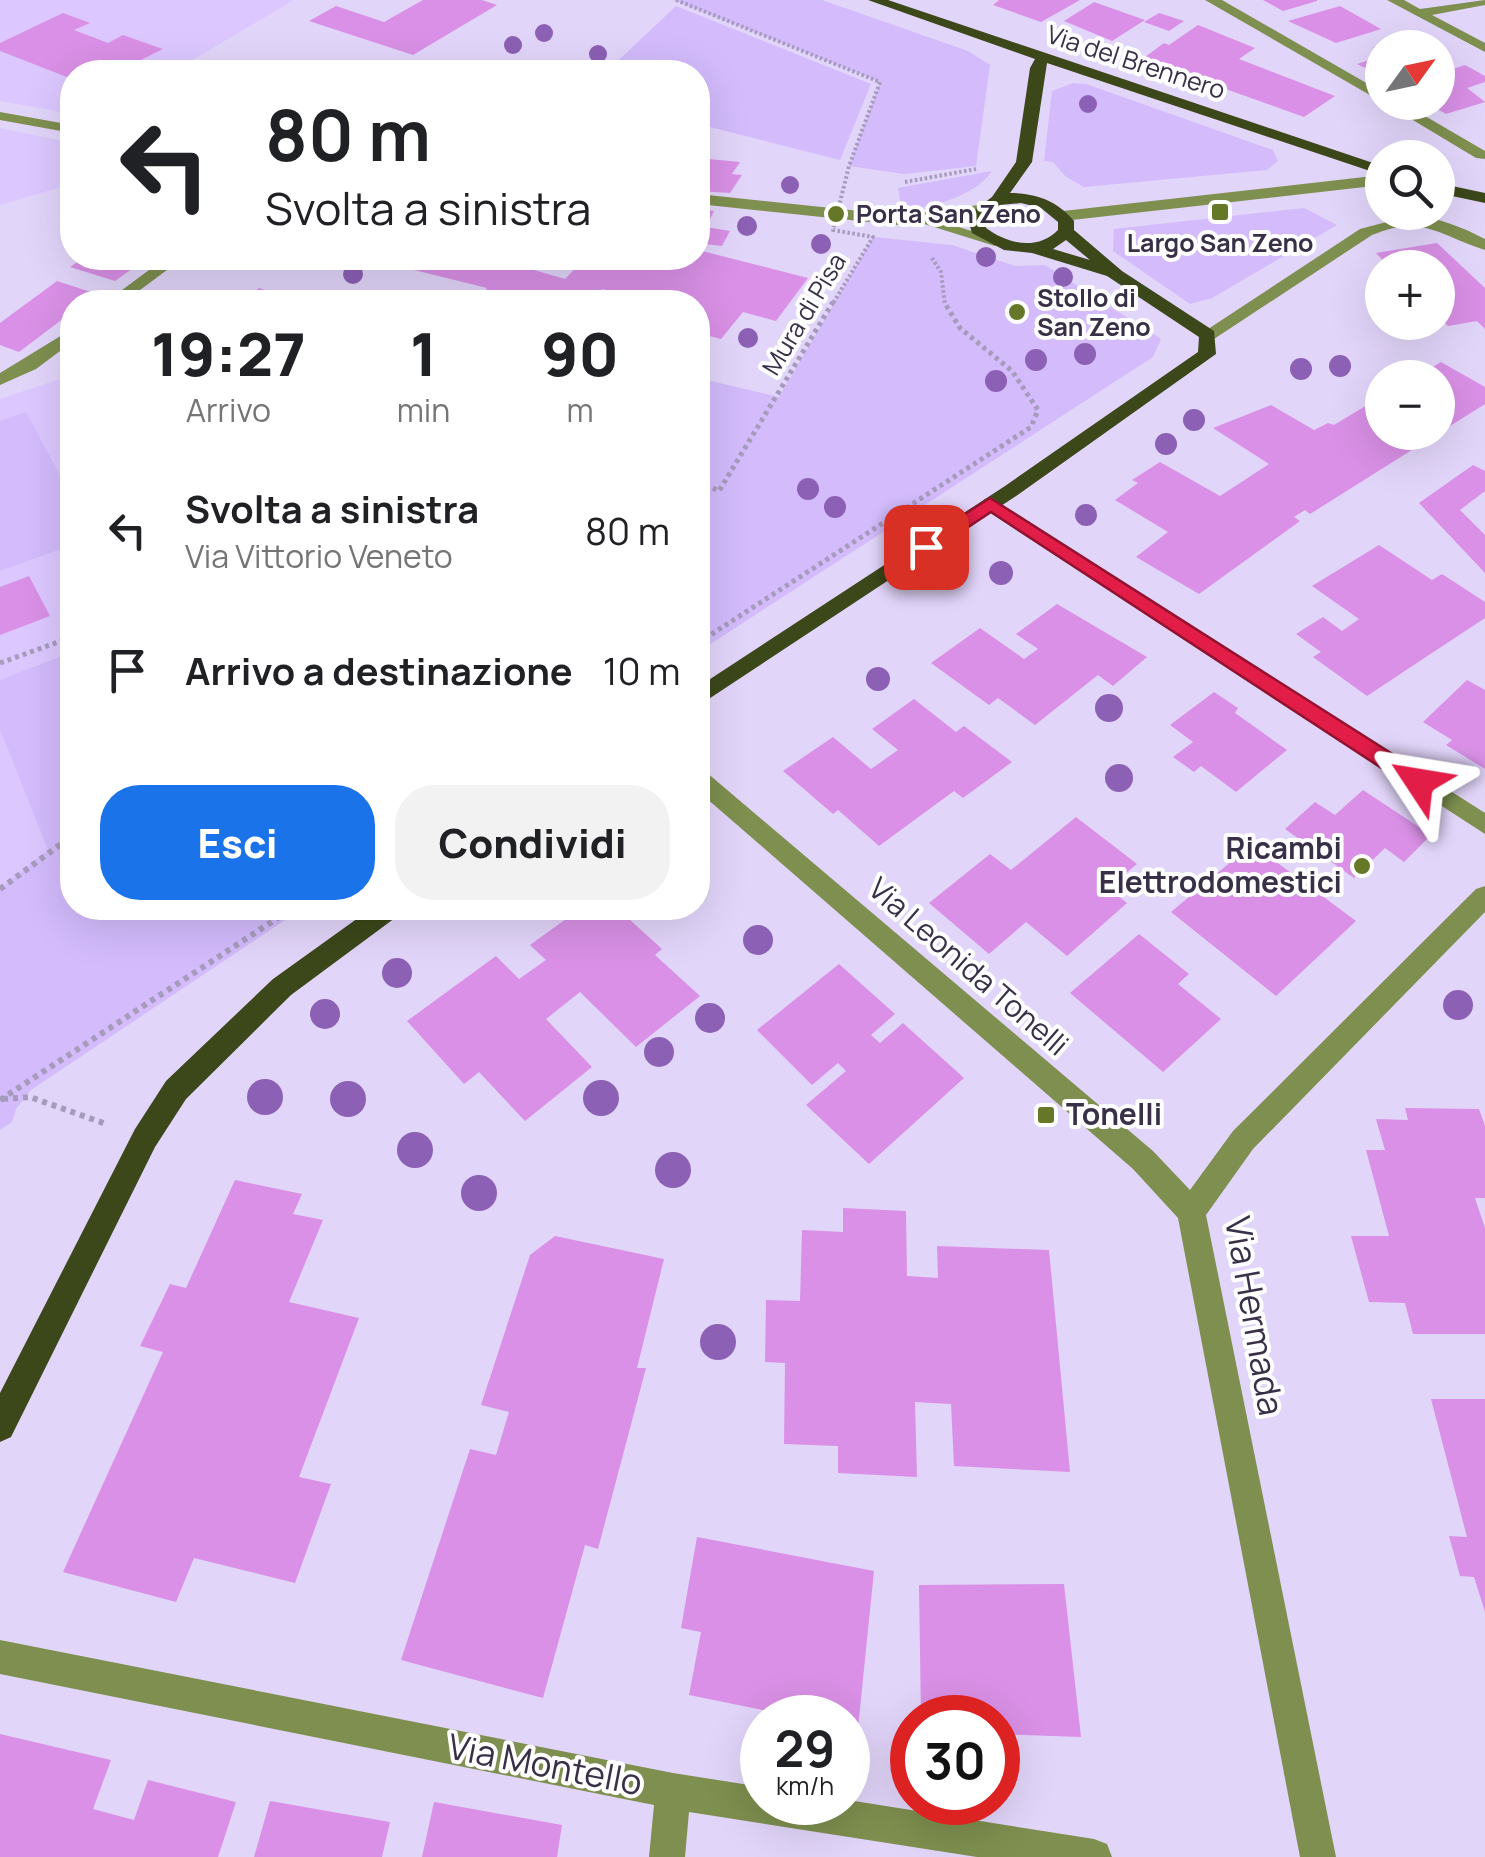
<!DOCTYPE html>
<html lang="it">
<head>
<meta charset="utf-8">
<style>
  :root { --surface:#fff; --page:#f2f2f2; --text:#202124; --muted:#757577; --accent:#1a73e8 }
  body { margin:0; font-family:Manrope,sans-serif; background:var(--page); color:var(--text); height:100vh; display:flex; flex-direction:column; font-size:38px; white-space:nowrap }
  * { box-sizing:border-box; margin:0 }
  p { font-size:32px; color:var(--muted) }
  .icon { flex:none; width:55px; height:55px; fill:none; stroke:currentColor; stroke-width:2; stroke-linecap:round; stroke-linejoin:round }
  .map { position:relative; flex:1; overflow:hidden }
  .panel { position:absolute; left:60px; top:290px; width:650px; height:630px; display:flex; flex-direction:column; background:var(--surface); border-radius:40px; box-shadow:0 10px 40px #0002 }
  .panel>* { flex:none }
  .guide { position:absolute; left:60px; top:60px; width:650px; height:210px; border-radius:40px; box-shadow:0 10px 40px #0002; background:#fff; color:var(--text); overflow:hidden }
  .needle { width:65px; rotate:57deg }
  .tools { position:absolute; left:1365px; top:30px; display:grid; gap:20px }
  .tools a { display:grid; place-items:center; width:90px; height:90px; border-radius:50%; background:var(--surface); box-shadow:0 10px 40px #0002; font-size:50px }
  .speed { position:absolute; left:740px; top:1695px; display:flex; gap:20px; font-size:50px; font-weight:700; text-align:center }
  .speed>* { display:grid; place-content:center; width:130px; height:130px; border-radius:50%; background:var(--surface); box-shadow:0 10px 40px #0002; line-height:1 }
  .speed small { font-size:25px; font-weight:400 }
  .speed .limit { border:15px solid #d22; background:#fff; color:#111 }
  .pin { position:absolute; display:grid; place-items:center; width:85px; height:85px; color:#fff; margin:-42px; border-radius:20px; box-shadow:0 5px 15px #0006 }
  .me { position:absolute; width:110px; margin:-55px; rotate:303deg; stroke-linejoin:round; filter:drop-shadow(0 0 8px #0008) }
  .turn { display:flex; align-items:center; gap:35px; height:210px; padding:0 40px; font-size:45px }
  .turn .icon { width:130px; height:130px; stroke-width:2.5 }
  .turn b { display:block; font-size:70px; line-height:85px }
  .eta { display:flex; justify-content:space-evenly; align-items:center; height:170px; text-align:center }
  .eta b { font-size:60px; font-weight:800; line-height:70px }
  .cta { display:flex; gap:20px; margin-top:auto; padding:20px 40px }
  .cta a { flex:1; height:115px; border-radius:40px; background:var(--accent); color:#fff; font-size:40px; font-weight:800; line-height:115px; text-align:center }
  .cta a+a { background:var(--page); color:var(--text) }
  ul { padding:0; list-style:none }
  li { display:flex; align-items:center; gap:30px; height:140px; padding:0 40px }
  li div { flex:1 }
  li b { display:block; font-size:38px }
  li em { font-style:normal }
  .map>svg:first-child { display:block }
  .built { fill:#dcc8ff }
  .green { fill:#d3bbfc }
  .building { fill:#d990e6 }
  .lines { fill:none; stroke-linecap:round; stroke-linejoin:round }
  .path-far2 { stroke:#a79bbc; stroke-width:4; stroke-dasharray:2.5 2.5; stroke-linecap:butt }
  .path-far1 { stroke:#a79bbc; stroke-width:5; stroke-dasharray:4 4; stroke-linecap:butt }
  .path { stroke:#a79bbc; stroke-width:6; stroke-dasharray:5 5; stroke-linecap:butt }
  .minor { fill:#7e8f4f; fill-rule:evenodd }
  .major { fill:#3c471a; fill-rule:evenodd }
  .path-bridge-far1 { stroke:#a79bbc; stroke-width:4; stroke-dasharray:2.5 2.5; stroke-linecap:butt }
  .path-bridge { stroke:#a79bbc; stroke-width:5; stroke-dasharray:4 4; stroke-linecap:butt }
  .tree { fill:#8c60b4 }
  .route { fill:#e11d48; stroke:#92132f; stroke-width:2.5 }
  .poi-dot { fill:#667828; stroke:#fefefe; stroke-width:4 }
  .labels { text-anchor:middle; stroke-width:8; stroke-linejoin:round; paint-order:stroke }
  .far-street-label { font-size:25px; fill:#393048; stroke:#fefefe }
  .far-poi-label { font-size:25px; font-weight:bold; fill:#393048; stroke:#fefefe; text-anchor:start }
  .poi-label { font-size:30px; font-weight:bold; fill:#393048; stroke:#fefefe; text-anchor:end }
  .street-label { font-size:30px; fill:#393048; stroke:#fefefe }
  .near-street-label { font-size:35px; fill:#393048; stroke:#fefefe }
</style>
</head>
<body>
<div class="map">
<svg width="1485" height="1857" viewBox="0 0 1485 1857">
  <rect width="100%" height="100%" fill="#e2d5fa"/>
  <!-- built -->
  <path class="built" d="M0,0H294L172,72H72V114L0,101Z
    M0,128L72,143V184L0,205Z
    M72,375V836L0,889V399Z"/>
  <!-- green -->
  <path class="green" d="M673,0H822L968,51L990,65L976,166L904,174L849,166L880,82Z
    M676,6L871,84L840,160L698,124V72H606Z
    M1073,83L1086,84L1273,150L1278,161L1267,170L1084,187L1066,177L1053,162L1044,161L1052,91Z
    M992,171C976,196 930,208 902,211L898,188Z
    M1304,208L1337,225L1212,298L1190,304L1113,251L1114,229Z
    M873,237L952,245L1015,266L1045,265L1161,339L1153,357L698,652V378L779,397Z
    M26,412L72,498V545L0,571V421Z
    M72,652V908H303L31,1090L16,1109L12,1122L0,1130V889L48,850L0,729V680Z"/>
  <!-- building -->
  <path class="building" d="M423,0H482L497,5L413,55L309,21L336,6L384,22Z
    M999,0H1080L1041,22L993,5Z
    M1263,0H1317V1L1283,11Z
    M1094,2L1145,20L1112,41L1064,21Z
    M1340,6L1381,29L1336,43L1288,21Z
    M63,13L90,23L74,30L108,43L123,35L163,49L117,72H72V79L0,51V43Z
    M1159,13L1184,21L1169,31L1144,22Z
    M1198,25L1255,48L1239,59L1335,96L1304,117L1147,61L1150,58L1145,57L1164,43L1169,45Z
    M1402,37L1429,48H1382V51L1372,48Z
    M1382,56V76L1357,64Z
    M1465,65L1485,76V82L1467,88L1485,102L1446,114L1425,102H1438V74Z
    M698,158L740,162L732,174L742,175L730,193L698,191Z
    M698,209L714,211L706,227L730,231L722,246L698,243Z
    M1437,243L1485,288V329L1477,321L1448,326L1438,316V268H1390L1376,253Z
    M698,250L808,278L776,321L743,312L721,339L698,333V302H655L602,289L592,302H475L487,288L410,269L423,258H493L565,279L585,258H698Z
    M83,258H147L115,281L70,267Z
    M57,281L97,294L86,302H72V312L19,352L0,345V323Z
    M259,288L304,302H241Z
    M1441,362L1485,387V404L1310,514L1305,510L1294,517L1300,521L1199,594L1136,557L1168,532L1115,500L1138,483L1132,480L1160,462L1220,496L1269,464L1213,428L1271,405L1314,430L1328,423L1334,425L1382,396V432H1438V378H1415Z
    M1473,465L1485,471V491L1460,510L1485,535V573L1419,503Z
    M1379,545L1432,580L1442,574L1485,602V618L1367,696L1313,657L1321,652L1296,634L1323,617L1342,631L1359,619L1312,586Z
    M29,576L50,616L0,635V587Z
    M1057,604L1147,657L1113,686L1098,675L1035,725L998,698L989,705L931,663L980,628L1024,659L1038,649L1016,634Z
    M1467,680L1485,690V769L1446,745L1452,740L1423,722Z
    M1214,692L1238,708L1235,713L1287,750L1236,792L1201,766L1194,772L1173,757L1193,742L1170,725Z
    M914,699L956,732L964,726L1012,762L963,798L954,791L879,846L838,810L833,814L783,771L833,737L871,769L898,750L872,729Z
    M1363,790L1431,835L1404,862L1385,848L1354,878L1285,829L1315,802L1335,815Z
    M1076,817L1137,864L1108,888L1127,903L1067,956L1026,922L989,954L929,903L990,854L1011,870Z
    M1252,844L1356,921L1276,996L1171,912Z
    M581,908H617L662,949L655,955L700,996L636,1047L580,992L546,1019L592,1067L525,1121L479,1072L464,1084L407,1021L496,956L519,979L546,960L530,945Z
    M1139,934L1189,974L1178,984L1221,1019L1163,1072L1070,993Z
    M839,964L895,1014L871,1035L880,1043L903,1023L964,1078L869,1164L806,1105L846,1071L838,1063L812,1085L757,1030Z
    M1405,1108L1479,1109L1485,1126V1198H1475L1485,1228V1334H1413L1405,1303L1369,1302L1351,1236H1389L1366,1150H1385L1376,1119L1408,1120Z
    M235,1180L302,1194L293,1214L323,1220L289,1302L359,1318L299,1477L331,1484L295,1583L194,1558L176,1602L63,1572L163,1352L140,1346L170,1284L186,1288Z
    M843,1208L906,1211L907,1276L938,1278L937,1246L1049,1250L1070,1472L954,1466L951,1404L915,1402L917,1477L838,1473V1446L784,1444L785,1363L765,1362L766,1300L800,1301L802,1230L843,1232Z
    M555,1236L664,1259L637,1368H646L598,1549L585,1545L543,1698L401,1660L470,1449L496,1455L509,1412L481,1405L530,1255Z
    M1431,1399H1485V1612L1474,1577L1460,1576L1449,1536L1467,1537Z
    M697,1537L874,1571L858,1728L848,1726V1718H803L689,1695L701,1632L681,1628Z
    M1064,1584L1081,1737L998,1734V1718H921L919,1585Z
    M0,1734L111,1760L93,1809L134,1820L148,1780L236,1802L218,1857H0Z
    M270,1801L390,1822L382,1857H254Z
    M434,1802L562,1825L557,1857H422Z"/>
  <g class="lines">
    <!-- path-far2 -->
    <path class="path-far2" d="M905,182L976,169
      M932,258L941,272L945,305"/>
    <!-- path-far1 -->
    <path class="path-far1" d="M698,643L1031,427L1038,410L1012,371L960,328L944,302
      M0,663L72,637"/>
    <!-- path -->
    <path class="path" d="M0,889L72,836
      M3,1099L30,1097L106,1124
      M0,1100L293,908"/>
    <!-- minor -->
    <path class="minor" d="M1205,0H1222L1382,92V102Z
      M1387,0H1404L1420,9L1485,0V5L1432,15L1485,43V52Z
      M1383,102H1401L1485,151V159L1476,158Z
      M0,112L72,125V133L0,120Z
      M1382,175V185L1063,221L1055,216L1063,211Z
      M698,194L898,215L979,205L987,210L985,213L937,220L1003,241L995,246L918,222L898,225L698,204Z
      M1413,215C1439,218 1462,227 1485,239V250C1439,235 1422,214 1372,235L1214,339L1199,335L1360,229Z
      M165,258H183L124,302H106Z
      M72,329V342L36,369L0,385V373Z
      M991,498L1485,813V834L984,509V499Z
      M698,769L706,772L1153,1151L1190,1190L1233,1131L1476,889L1485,886V912L1253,1149L1206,1215L1336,1857H1300L1178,1218L1133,1169L698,791Z
      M0,1640L673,1773L762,1787V1802L848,1800L1094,1839L1107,1844L1112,1857H977L689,1812L685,1857H649L654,1805L0,1674Z"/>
    <!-- major -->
    <path class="major" d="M868,0H888L1382,166V175L1047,63L1032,162L1010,193C1036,193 1058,201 1074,221V230L1122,271L1214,331L1216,354L1019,494L698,706V687L1005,486L1198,352L1199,337L1107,276L1032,253L1004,250L972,233L967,216L992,197L1016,162L1030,68L1035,59ZM1021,203L1041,208L1058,222V230C1037,251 1008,244 986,228L983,217L1000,205ZM1066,240L1090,260L1053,249Z
      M1438,183L1485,193V203L1438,193Z
      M372,908H402L399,915L291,995L186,1099L155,1147L11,1437L0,1442V1393L135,1129L166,1081L273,979Z"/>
    <!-- path-bridge-far1 -->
    <path class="path-bridge-far1" d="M676,0L880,82L849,166L833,230L873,237L832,305"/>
    <!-- path-bridge -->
    <path class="path-bridge" d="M698,482L719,491L833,302"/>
  </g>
  <!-- trees -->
  <g class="tree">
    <circle cx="544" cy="33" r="9"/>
    <circle cx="513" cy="45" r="9"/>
    <circle cx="598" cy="54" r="9"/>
    <circle cx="1088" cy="104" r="9"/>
    <circle cx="790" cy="185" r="9"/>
    <circle cx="747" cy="226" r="10"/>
    <circle cx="821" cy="244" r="10"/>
    <circle cx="986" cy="257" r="10"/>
    <circle cx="353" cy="274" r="10"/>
    <circle cx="1063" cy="277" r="10"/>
    <circle cx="748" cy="338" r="10"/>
    <circle cx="1085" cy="354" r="11"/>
    <circle cx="1036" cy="360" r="11"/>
    <circle cx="1340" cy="366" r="11"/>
    <circle cx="1301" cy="369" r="11"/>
    <circle cx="996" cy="381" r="11"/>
    <circle cx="1194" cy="420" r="11"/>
    <circle cx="1166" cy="444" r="11"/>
    <circle cx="808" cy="489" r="11"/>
    <circle cx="835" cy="507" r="11"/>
    <circle cx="1086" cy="515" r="11"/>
    <circle cx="1001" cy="573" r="12"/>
    <circle cx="878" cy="679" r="12"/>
    <circle cx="1109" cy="708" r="14"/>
    <circle cx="1119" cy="778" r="14"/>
    <circle cx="758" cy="940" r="15"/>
    <circle cx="397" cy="973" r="15"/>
    <circle cx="1458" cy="1005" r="15"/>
    <circle cx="325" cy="1014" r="15"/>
    <circle cx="710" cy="1018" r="15"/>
    <circle cx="659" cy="1052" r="15"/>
    <circle cx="265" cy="1097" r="18"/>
    <circle cx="601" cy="1098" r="18"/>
    <circle cx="348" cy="1099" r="18"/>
    <circle cx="415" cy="1150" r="18"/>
    <circle cx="673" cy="1170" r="18"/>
    <circle cx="479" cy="1193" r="18"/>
    <circle cx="718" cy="1342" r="18"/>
  </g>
  <!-- route -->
  <path class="route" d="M990,498L1427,776L1430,782L1427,788H1412L991,512L932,551H919V543Z"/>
  <!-- markers -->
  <g class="poi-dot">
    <rect x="1210" y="202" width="20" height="20" rx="5"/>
    <circle cx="836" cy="214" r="10"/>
    <circle cx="1017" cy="312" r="10"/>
    <circle cx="1362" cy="866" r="10"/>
    <rect x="1036" y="1105" width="20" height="20" rx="5"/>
  </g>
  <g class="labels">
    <!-- far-street labels -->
    <g class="far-street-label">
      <text transform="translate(1136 62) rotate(18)" y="9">Via del Brennero</text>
      <text transform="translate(804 314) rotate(-59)" y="9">Mura di Pisa</text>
    </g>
    <!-- far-poi labels -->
    <g class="far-poi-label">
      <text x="856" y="223">Porta San Zeno</text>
      <text x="1220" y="252" text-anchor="middle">Largo San Zeno</text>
      <text x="1037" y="307">Stollo di<tspan x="1037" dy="29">San Zeno</tspan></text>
    </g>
    <!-- poi labels -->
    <g class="poi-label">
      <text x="1342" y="859">Ricambi<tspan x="1342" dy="34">Elettrodomestici</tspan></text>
      <text x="1066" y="1125" text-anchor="start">Tonelli</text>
    </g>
    <!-- street labels -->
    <g class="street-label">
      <text transform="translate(968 967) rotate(41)" y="10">Via Leonida Tonelli</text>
    </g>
    <!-- near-street labels -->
    <g class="near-street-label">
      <text transform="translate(1254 1316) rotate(80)" y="12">Via Hermada</text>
      <text transform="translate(545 1765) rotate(11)" y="12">Via Montello</text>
    </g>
  </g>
</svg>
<div class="tools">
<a><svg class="needle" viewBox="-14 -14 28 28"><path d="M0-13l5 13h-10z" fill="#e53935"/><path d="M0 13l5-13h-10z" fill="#757577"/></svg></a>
<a><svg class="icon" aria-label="search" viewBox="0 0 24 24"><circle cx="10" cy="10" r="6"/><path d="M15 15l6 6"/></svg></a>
<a>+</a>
<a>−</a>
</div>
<div class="speed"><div>29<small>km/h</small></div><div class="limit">30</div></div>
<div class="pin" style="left:926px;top:547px;background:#d93025"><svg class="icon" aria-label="arrive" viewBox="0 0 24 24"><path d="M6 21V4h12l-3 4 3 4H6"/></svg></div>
<svg class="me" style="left:1419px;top:782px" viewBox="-20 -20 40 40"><path d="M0-17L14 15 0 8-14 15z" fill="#e11d48" stroke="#fff" stroke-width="4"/></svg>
<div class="guide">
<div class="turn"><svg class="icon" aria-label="left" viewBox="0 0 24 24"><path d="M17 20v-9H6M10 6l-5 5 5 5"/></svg><div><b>80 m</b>Svolta a sinistra</div></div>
</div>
<section class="panel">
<div class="eta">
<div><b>19:27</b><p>Arrivo</p></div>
<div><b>1</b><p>min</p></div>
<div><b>90</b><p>m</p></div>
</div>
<ul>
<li><svg class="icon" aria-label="left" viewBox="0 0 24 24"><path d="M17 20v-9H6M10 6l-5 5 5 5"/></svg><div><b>Svolta a sinistra</b><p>Via Vittorio Veneto</p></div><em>80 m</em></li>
<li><svg class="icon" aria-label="arrive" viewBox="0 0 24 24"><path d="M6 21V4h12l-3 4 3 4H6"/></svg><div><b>Arrivo a destinazione</b></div><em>10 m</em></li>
</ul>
<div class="cta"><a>Esci</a><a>Condividi</a></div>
</section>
</div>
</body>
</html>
